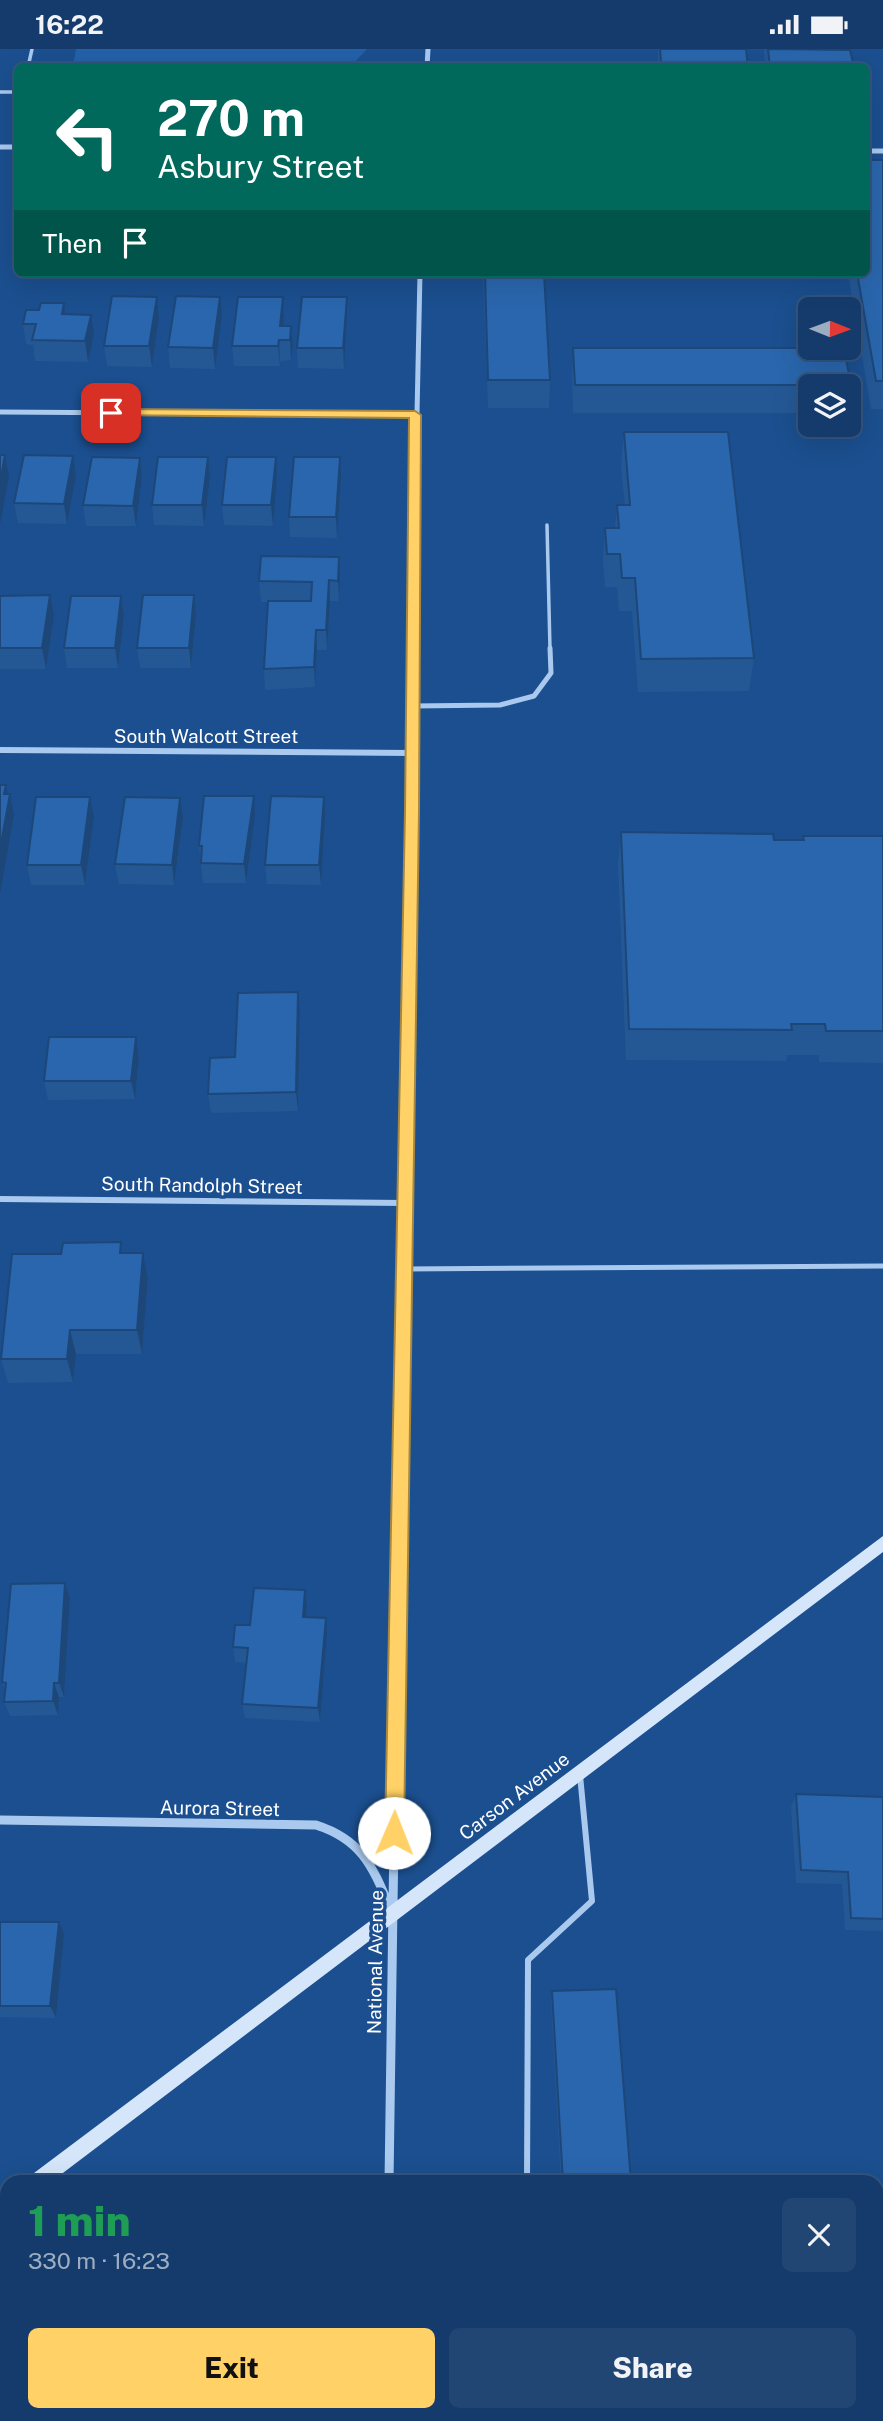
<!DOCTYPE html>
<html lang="en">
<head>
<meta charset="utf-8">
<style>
  :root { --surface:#143b6b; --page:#214673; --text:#f1f3f6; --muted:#9dadc1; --line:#33557e; --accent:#ffd166 }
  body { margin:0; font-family:"Public Sans",sans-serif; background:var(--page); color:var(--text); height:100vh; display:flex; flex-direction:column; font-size:26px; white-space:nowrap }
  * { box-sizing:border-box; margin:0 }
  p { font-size:23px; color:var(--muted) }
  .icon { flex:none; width:38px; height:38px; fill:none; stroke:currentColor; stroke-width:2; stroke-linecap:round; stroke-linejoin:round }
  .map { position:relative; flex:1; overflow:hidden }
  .details { position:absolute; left:0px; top:2126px; width:884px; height:247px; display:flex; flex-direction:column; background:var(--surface); border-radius:21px 21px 0 0; box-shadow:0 7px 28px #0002,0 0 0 2px var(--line) }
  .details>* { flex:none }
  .guide { position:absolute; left:14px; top:14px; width:856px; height:214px; border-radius:10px; box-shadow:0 7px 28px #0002,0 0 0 2px var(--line); background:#00695c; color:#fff; overflow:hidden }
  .needle { width:46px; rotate:91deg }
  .fabs { position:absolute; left:798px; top:248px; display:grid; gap:14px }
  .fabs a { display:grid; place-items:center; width:63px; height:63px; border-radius:10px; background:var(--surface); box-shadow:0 7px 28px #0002,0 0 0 2px var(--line); font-size:35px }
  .pin { position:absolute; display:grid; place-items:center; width:60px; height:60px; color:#fff; margin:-30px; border-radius:14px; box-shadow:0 4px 10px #0006 }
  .me { position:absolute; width:77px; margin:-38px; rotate:1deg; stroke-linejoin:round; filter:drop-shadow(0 0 5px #0008) }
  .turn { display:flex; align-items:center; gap:24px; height:147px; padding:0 28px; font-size:32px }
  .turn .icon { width:91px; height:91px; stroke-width:2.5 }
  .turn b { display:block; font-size:49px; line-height:60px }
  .then { display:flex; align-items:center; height:66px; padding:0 28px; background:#0003; gap:14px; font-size:26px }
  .round { display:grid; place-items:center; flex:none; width:74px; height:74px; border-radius:10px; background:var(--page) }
  .summary { display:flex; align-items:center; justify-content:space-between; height:119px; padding:0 28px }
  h1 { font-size:42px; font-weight:800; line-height:52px; color:#1e9e55 }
  .cta { display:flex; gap:14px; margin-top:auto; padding:14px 28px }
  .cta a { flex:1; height:80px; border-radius:10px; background:var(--accent); color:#111; font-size:28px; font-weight:800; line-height:80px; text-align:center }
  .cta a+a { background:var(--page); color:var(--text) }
  .status { display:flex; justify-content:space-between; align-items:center; height:49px; padding:0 35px; background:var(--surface); direction:ltr }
  .status svg { height:19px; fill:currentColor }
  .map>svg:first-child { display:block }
  .green { fill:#2461a8 }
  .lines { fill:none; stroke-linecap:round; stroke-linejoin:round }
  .service-far2 { stroke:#a9c9ee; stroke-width:3.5 }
  .service-far1 { stroke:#a9c9ee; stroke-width:5 }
  .service { stroke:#a9c9ee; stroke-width:6 }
  .minor-far2 { stroke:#a9c9ee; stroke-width:5 }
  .minor-far1 { stroke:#a9c9ee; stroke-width:6 }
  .minor { stroke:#a9c9ee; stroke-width:9 }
  .secondary { fill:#d6e6fa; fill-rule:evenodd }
  .wall { fill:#245895 }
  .shaded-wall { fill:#1d4779 }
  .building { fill:#2a66ad; stroke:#1d4779; stroke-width:2 }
  .route { fill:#ffd166; stroke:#a68842; stroke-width:2 }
  .labels { text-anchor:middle; stroke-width:7; stroke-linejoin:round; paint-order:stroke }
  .street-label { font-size:19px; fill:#fff; stroke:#1b4f8f }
</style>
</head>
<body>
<div class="status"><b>16:22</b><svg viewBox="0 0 49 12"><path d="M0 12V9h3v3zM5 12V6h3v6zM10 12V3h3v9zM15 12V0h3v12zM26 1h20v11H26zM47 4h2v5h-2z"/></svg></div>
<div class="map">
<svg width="883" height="2372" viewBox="0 0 883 2372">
  <rect width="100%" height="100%" fill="#1b4f8f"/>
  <!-- green -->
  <path class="green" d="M76,0H367L351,17H73Z"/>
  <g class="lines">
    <!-- service-far2 -->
    <path class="service-far2" d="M28,18L32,0
      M0,43H18
      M547,476L550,600"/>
    <!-- service-far1 -->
    <path class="service-far1" d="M413,657L500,656L534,647L551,624L550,599
      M404,1220L883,1217"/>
    <!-- service -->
    <path class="service" d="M527,2133L528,1911L592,1852L580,1726"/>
    <!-- minor-far2 -->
    <path class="minor-far2" d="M427,18L428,0
      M0,98H18
      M866,102H883
      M0,363L415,366
      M412,600L420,224"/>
    <!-- minor-far1 -->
    <path class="minor-far1" d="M0,701L412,704
      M0,1150L404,1154
      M400,1374L412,599"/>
    <!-- minor -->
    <path class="minor" d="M0,1771L316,1776C363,1791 373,1819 391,1861
      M389,2133L400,1373
      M387,2366V2372"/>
    <!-- secondary -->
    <path class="secondary" d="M883,1487V1503L51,2133H27L30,2127Z
      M7,2146V2166L0,2169V2149Z"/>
  </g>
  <!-- wall -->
  <path class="wall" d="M658,0H746L748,18H658Z
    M764,0L850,1L854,18H765Z
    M883,111V360H871L848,224H866Z
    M483,224H544L550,331L549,359H488Z
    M157,248L159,268L152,318L107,317L104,297Z
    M283,248L284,269L283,277H291L293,297L291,311L280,312V317H234L232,297Z
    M347,248V268L344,320L298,319L297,299Z
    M64,254L66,265L94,286L88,313L35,312L33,296L26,295L23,275L39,261Z
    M222,268L215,320L170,319L168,298Z
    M573,299L851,336L849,348V338H810V364H573L572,327Z
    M624,383L754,609L749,642L638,643L632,562H619L617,538H605L603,512L605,479H615L617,456H625L621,417Z
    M208,408L210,429L204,477L154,476L152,456Z
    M140,409L142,429L136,477H86L83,456Z
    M76,427L67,475L18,474L14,454Z
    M277,429L273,477L224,476L222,456Z
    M341,429L337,489L290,488L289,468Z
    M339,508L340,528L339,552H330L327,601H317L315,638L265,641L264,620L268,553H261L259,532Z
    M194,546L196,566L191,619H140L137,599Z
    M0,547L54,567L46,620H0Z
    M121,547L124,567L118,619H67L64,599Z
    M255,767L246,834H203L199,797Z
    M94,768L85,836H31L27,816Z
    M325,768L321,836L267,835L265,816Z
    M183,769L174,836L119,835L115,815Z
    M621,783L774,791H803V787H883V1014L819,1013V1006H787L786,1012L626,1011L618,816Z
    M298,943L300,962L298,1062L211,1064L208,1045Z
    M136,988L139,1007L135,1050L48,1051L44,1032Z
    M143,1204L148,1229L142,1305H76L73,1333L8,1334L1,1310Z
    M65,1534L70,1549L64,1648H59L58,1666L10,1667L4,1653L5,1641L2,1633Z
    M305,1541L307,1557L306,1568L327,1584L320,1673L245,1669L242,1655L246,1614L235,1613L233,1598L250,1576Z
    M796,1745L883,1748V1882L845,1881L842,1835L796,1834L791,1758Z
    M0,1873L64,1885L56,1969L0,1968Z
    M552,1942L631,2133H561L551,1953Z"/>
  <!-- shaded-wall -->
  <path class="shaded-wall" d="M157,248L159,268L152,318L149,297Z
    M220,248L222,268L215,320L213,299Z
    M283,248L284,269L282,291L280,277Z
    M347,248V268L344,320L343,299Z
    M64,254L67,275L62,265Z
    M91,266L94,286L88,313L85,292Z
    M291,277L293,297L291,311L290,291Z
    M279,291L280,312V317L278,297Z
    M5,406L9,427L0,475V434Z
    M73,407L76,427L67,475L64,455Z
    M208,408L210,429L204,477L202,456Z
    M276,408L277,429L273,477L271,456Z
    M340,408L341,429L337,489L336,468Z
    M140,409L142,429L136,477L133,457Z
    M339,508L340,528L339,552L338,532Z
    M329,531L330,552L327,601L326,581Z
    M50,546L54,567L46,620L42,599Z
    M194,546L196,566L191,619L189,599Z
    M121,547L124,567L118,619L115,599Z
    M316,581L317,601L315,638L314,618Z
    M6,736L9,750L10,745L14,765L0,845V800Z
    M254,747L255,767L246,834L244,815Z
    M90,748L94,768L85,836L81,816Z
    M324,748L325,768L321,836L319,816Z
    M180,749L183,769L174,836L172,816Z
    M298,943L300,962L298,1062L296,1043Z
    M136,988L139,1007L135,1050L131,1032Z
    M143,1204L148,1229L142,1305L137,1281Z
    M70,1281L76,1305L73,1333L67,1310Z
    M65,1534L70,1549L64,1648L59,1634Z
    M305,1541L307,1557L305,1583L303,1568Z
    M326,1569L327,1584L320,1673L318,1659Z
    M54,1634L59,1648L58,1666L53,1652Z
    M59,1873L64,1885L56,1969L50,1957Z"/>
  <!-- building -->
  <path class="building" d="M660,0H746L748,18H679L678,13H661Z
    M768,0L850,1L854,18H770Z
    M866,111H883V332H876L857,224H866Z
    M485,224H544L550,331H488Z
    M112,247L157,248L149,297H104Z
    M176,247L220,248L213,299L168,298Z
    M238,248H283L280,277H291L290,291H279L278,297H232Z
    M302,248H347L343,299H297Z
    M41,254H64L62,265L91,266L85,292L32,291L36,275H23L26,261H39Z
    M573,299H844L851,336H575Z
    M624,383H728L754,609L641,610L635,529H622L620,505H607L605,479H619L617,456H630Z
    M0,406H5L0,434Z
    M24,406L73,407L64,455L14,454Z
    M92,408L140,409L133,457L83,456Z
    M158,408H208L202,456H152Z
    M227,408H276L271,456H222Z
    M294,408H340L336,468H289Z
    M261,507L339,508L338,532L329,531L326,581H316L314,618L264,620L268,552H311L312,533L259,532Z
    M50,546L42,599H0V547Z
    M143,546H194L189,599H137Z
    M71,547H121L115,599H64Z
    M0,736H6L4,745H10L0,800Z
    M204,747H254L244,815L201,814L202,797H199Z
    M271,747L324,748L319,816H265Z
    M36,748H90L81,816H27Z
    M125,748L180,749L172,816L115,815Z
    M621,783L773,785L774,791H804L803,787H883V982H826L825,975H791L792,981L629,980Z
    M298,943L296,1043L208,1045L210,1009L235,1008L238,944Z
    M49,988H136L131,1032H44Z
    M121,1193L120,1204H143L137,1281H70L67,1310H1L12,1205H61L63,1194Z
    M65,1534L59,1634H54L53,1652L4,1653L6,1634L2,1633L11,1535Z
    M254,1539L305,1541L303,1568L326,1569L318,1659L242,1655L248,1599L233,1598L235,1576H250Z
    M796,1745L883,1748V1870L851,1869L848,1823L801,1821Z
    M0,1873H59L50,1957H0Z
    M616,1940L631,2133H563L552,1942Z"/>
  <!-- route -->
  <path class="route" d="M111,360L415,362L421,366L419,762L404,1784L401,1790L394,1793L388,1790L385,1784L405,762L409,369L107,366L105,364Z"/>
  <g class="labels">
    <!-- street labels -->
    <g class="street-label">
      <text x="206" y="694">South Walcott Street</text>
      <text transform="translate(202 1136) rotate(1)" y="7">South Randolph Street</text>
      <text transform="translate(514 1747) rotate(-37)" y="7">Carson Avenue</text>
      <text transform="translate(220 1759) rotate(1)" y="7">Aurora Street</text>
      <text transform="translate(375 1913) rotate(-89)" y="7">National Avenue</text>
    </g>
  </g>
</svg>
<div class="fabs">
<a><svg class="needle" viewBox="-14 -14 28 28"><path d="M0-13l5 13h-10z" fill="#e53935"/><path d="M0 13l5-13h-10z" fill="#9dadc1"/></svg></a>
<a><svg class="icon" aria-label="layers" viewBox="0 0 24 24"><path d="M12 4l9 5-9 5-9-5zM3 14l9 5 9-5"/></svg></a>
</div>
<div class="pin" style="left:111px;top:364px;background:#d93025"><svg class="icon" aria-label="arrive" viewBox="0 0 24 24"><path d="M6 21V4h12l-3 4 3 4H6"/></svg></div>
<svg class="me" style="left:394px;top:1784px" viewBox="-20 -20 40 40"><circle r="19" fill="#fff"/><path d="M0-13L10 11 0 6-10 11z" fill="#ffd166"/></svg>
<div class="guide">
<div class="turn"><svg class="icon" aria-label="left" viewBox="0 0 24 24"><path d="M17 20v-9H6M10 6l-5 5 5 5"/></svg><div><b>270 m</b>Asbury Street</div></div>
<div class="then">Then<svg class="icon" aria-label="arrive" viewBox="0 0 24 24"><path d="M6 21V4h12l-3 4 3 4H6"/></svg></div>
</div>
<section class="details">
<div class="summary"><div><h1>1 min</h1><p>330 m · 16:23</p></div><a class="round"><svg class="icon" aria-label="close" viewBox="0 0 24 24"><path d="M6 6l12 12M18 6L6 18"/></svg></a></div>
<div class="cta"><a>Exit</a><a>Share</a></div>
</section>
</div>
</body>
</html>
